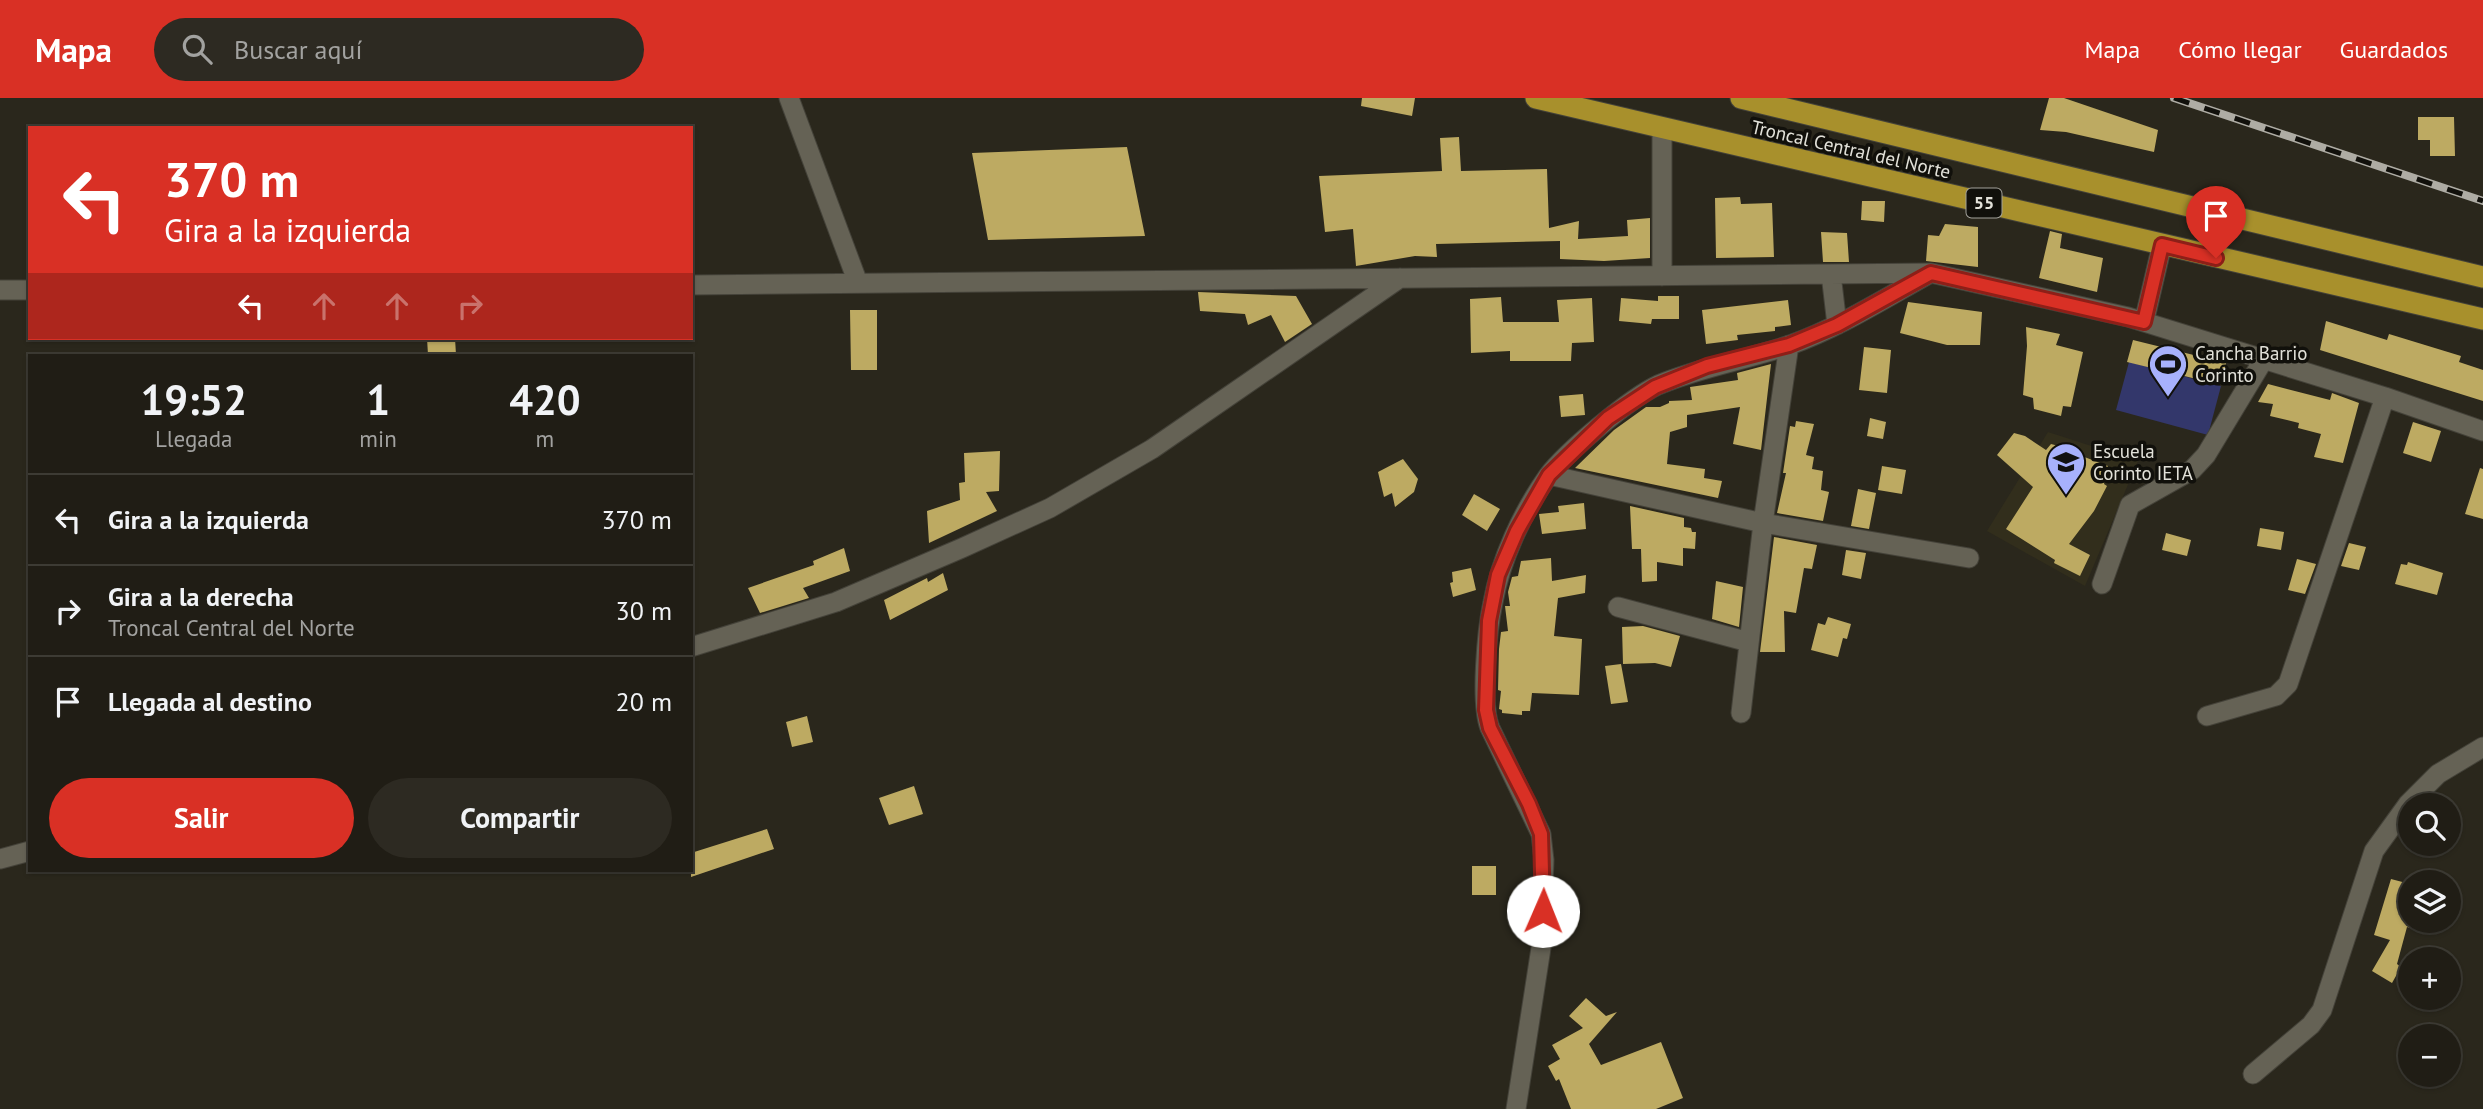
<!DOCTYPE html>
<html lang="es">
<head>
<meta charset="utf-8">
<style>
  :root { --surface:#201d15; --page:#2d2a22; --text:#f1f3f6; --muted:#a2a2a0; --line:#3d3b34; --accent:#d93025 }
  body { margin:0; font-family:"PT Sans",sans-serif; background:var(--page); color:var(--text); height:100vh; display:flex; flex-direction:column; font-size:26px; white-space:nowrap }
  * { box-sizing:border-box; margin:0 }
  p { font-size:23px; color:var(--muted) }
  .icon { flex:none; width:38px; height:38px; fill:none; stroke:currentColor; stroke-width:2; stroke-linecap:round; stroke-linejoin:round }
  .map { position:relative; flex:1; overflow:hidden }
  .drawer { position:absolute; left:28px; top:256px; width:665px; height:518px; display:flex; flex-direction:column; background:var(--surface); border-radius:0px; box-shadow:0 2px 5px #0004,0 0 0 2px var(--line) }
  .drawer>* { flex:none }
  .top-card { position:absolute; left:28px; top:28px; width:665px; height:214px; border-radius:0px; box-shadow:0 2px 5px #0004,0 0 0 2px var(--line); background:#d93025; color:#fff; overflow:hidden }
  .controls { position:absolute; left:2398px; top:695px; display:grid; gap:14px }
  .controls a { display:grid; place-items:center; width:63px; height:63px; border-radius:50%; background:var(--surface); box-shadow:0 2px 5px #0004,0 0 0 2px var(--line); font-size:35px }
  .pin { position:absolute; display:grid; place-items:center; width:60px; height:60px; color:#fff; margin:-72px -30px; border-radius:50% 50% 50% 0; rotate:-45deg; box-shadow:0 0 7px #0007 }
  .pin .icon { rotate:45deg }
  .me { position:absolute; width:77px; margin:-38px; rotate:1deg; stroke-linejoin:round; filter:drop-shadow(0 0 5px #0008) }
  .turn { display:flex; align-items:center; gap:24px; height:147px; padding:0 21px; font-size:32px }
  .turn .icon { width:91px; height:91px; stroke-width:2.5 }
  .turn b { display:block; font-size:49px; line-height:60px }
  .lanes { display:flex; align-items:center; height:66px; padding:0 21px; background:#0003; justify-content:center; gap:35px; direction:ltr }
  .lanes .off { opacity:.35 }
  .eta { display:flex; justify-content:space-evenly; align-items:center; height:119px; text-align:center }
  .eta b { font-size:42px; font-weight:700; line-height:49px }
  .primary-button { display:flex; gap:14px; margin-top:auto; padding:14px 21px }
  .primary-button a { flex:1; height:80px; border-radius:42px; background:var(--accent); color:#fff; font-size:28px; font-weight:700; line-height:80px; text-align:center }
  .primary-button a+a { background:var(--page); color:var(--text) }
  ul { padding:0; list-style:none }
  li { display:flex; align-items:center; gap:21px; height:91px; padding:0 21px; border-top:2px solid var(--line) }
  li div { flex:1 }
  li b { display:block; font-size:26px }
  li em { font-style:normal }
  header { display:flex; align-items:center; gap:42px; box-sizing:border-box; height:98px; padding:0 35px; background:var(--accent); color:#fff }
  header strong { font-size:33px }
  nav { display:flex; gap:38px; margin-inline-start:auto; font-size:24px }
  .search { width:490px; height:63px; background:var(--page); display:flex; align-items:center; gap:18px; box-sizing:border-box; padding:0 24px; border-radius:38px; color:var(--muted); font-size:26px }
  .map>svg:first-child { display:block }
  .built { fill:#322e1c }
  .green { fill:#33376b }
  .building { fill:#bdaa62 }
  .lines { fill:none; stroke-linecap:round; stroke-linejoin:round }
  .minor-casing { stroke:#444239; stroke-width:21 }
  .highway-casing { stroke:#444239; stroke-width:23 }
  .minor { stroke:#656255; stroke-width:19 }
  .highway { stroke:#a8902c; stroke-width:21 }
  .rail-casing { stroke:#aeaca4; stroke-width:8 }
  .rail { stroke:#11100b; stroke-width:5; stroke-dasharray:16; stroke-linecap:butt }
  .route-casing { stroke:#8d1f18; stroke-width:18 }
  .route { stroke:#d93025; stroke-width:12 }
  .labels { text-anchor:middle; stroke-width:7; stroke-linejoin:round; paint-order:stroke }
  .shield { fill:#11100b; stroke:#a3a29b; stroke-width:2 }
  .shield-label { font-size:18px; font-weight:bold; fill:#e2e1d9 }
  .street-label { font-size:19px; fill:#e2e1d9; stroke:#11100b }
  .poi-label { font-size:19px; fill:#e2e1d9; stroke:#11100b; text-anchor:start }
</style>
</head>
<body>
<header>
<strong>Mapa</strong>
<div class="search"><svg class="icon" aria-label="search" viewBox="0 0 24 24"><circle cx="10" cy="10" r="6"/><path d="M15 15l6 6"/></svg>Buscar aquí</div>
<nav><a>Mapa</a><a>Cómo llegar</a><a>Guardados</a></nav>
</header>
<div class="map">
<svg width="2483" height="1011" viewBox="0 0 2483 1011">
  <rect width="100%" height="100%" fill="#2a271c"/>
  <!-- built -->
  <path class="built" d="M2048,334L2138,363L2085,488L1987,433Z"/>
  <!-- green -->
  <path class="green" d="M2129,264L2221,288L2208,337L2116,312Z"/>
  <!-- building -->
  <path class="building" d="M1362,0H1415L1412,18L1361,8Z
    M2049,0H2064L2158,32L2154,54L2066,34L2040,32Z
    M2418,19H2454L2455,58H2430V42H2418Z
    M1459,39L1461,73L1547,71L1549,130L1579,123L1578,141L1628,138L1627,122L1650,120V160L1604,163L1560,161V143L1436,146L1437,159L1415,158L1356,168L1353,131L1325,134L1319,78L1442,73L1440,40Z
    M1127,49L1145,138L988,142L972,55Z
    M1740,99L1741,106L1772,105L1774,159L1716,160L1715,100Z
    M1862,103H1885L1884,124L1861,122Z
    M1945,126L1978,129V169L1926,163L1928,137L1939,138Z
    M2050,133L2062,136L2060,150L2103,160L2097,194L2039,180Z
    M1821,134L1847,135L1849,164H1823Z
    M1198,194L1296,198L1312,226L1285,244L1271,217L1248,227L1245,216L1200,213Z
    M1658,198H1679V221H1652L1651,226L1619,223L1621,200L1658,203Z
    M1501,199L1503,224H1559L1557,202L1592,200L1594,244L1572,245L1571,263H1510V253L1471,255L1470,201Z
    M1788,202L1791,227L1775,229V233L1737,237L1738,242L1706,246L1702,212Z
    M1908,204L1982,214L1980,247H1947L1900,235Z
    M850,212H877V272H851Z
    M2326,223L2387,242L2389,236L2461,258L2459,264L2483,272V303L2320,252Z
    M2026,229L2060,236L2056,247L2083,254L2071,309L2063,308L2061,318L2034,311L2033,300L2023,297L2027,248Z
    M427,240H455L456,257H428Z
    M2133,242L2226,265L2221,287L2127,264Z
    M1864,249L1891,252L1887,295L1859,292Z
    M1771,266L1761,352L1733,346L1740,309L1687,317V329L1670,334L1667,366L1705,371L1704,380L1722,383L1718,400L1575,370L1614,332L1646,309H1660L1669,305V303L1692,302L1690,289L1738,282L1737,275Z
    M2268,286L2330,302L2332,295L2359,305L2343,365L2314,359L2321,336L2298,330L2299,325L2270,318L2273,306L2258,304Z
    M1583,296L1585,317L1561,319L1559,298Z
    M1870,320L1886,324L1883,341L1867,338Z
    M1796,323L1814,326L1806,357L1814,359L1812,371L1823,373L1821,392L1829,394L1823,423L1777,415L1786,375H1783L1790,328L1795,329Z
    M2413,324L2441,333L2431,364L2403,355Z
    M2014,335L2025,338L2046,352L2051,346L2074,352V355L2108,368L2104,386L2107,388L2094,413L2069,446L2090,457L2080,478L2054,465L2055,462L2006,431L2033,389L1997,357Z
    M1000,353L999,393L986,394L997,413L929,445L927,413L960,402L959,385L965,384L964,355Z
    M1403,361L1418,381L1414,394L1395,409L1392,395L1384,399L1378,374Z
    M1882,368L1906,372L1902,396L1878,392Z
    M2480,370L2483,371V421L2465,416Z
    M1858,391L1876,395L1869,431L1851,428Z
    M1474,396L1500,411L1487,433L1462,417Z
    M1584,405L1586,431L1542,436L1539,416L1559,414L1558,408Z
    M1630,408L1684,420V429L1691,430L1692,434H1696L1695,451L1683,450V468L1657,464V483L1642,484L1641,451H1632Z
    M2260,430L2284,434L2281,452L2257,448Z
    M2166,435L2191,442L2187,458L2162,452Z
    M1774,439L1817,447L1812,471L1804,470L1796,515L1784,513L1785,554H1760Z
    M2349,445L2366,449L2359,472L2341,468Z
    M844,450L850,473L803,490L809,500L760,515L748,490L814,467L813,463Z
    M1846,452L1866,455L1861,481L1842,477Z
    M1551,460L1552,483L1586,477L1585,495L1558,500L1554,538L1582,541L1579,597L1532,595L1530,613H1522V617L1502,615V612L1499,611L1501,593L1498,592L1499,551L1501,534L1508,533L1505,508H1510L1508,494L1512,479L1518,478L1521,463Z
    M2297,461L2316,466L2305,496L2288,492Z
    M2408,464L2443,475L2437,497L2395,486L2401,466L2407,467Z
    M1471,470L1476,492L1453,499L1450,485L1453,484L1452,474Z
    M943,475L948,492L890,522L884,502L927,480L928,484Z
    M1716,483L1743,489L1739,529L1712,521Z
    M1828,519L1851,526L1847,541L1843,540L1838,559L1811,552L1818,525L1825,527Z
    M1643,528L1680,538L1671,569L1655,565L1623,566L1622,529Z
    M1621,566L1628,604L1611,606L1605,568Z
    M807,618L813,644L792,649L786,624Z
    M914,688L923,716L889,727L879,700Z
    M767,731L774,751L691,779V755Z
    M1472,768H1496V797H1472Z
    M2391,781L2410,786V830L2407,829L2397,866L2401,869L2392,885L2372,873L2390,842L2374,837Z
    M1586,900L1606,918L1617,914L1589,946L1601,967L1661,944L1683,1000L1656,1011H1571L1559,981L1556,983L1548,968L1560,961L1552,947L1583,930L1569,918Z"/>
  <g class="lines">
    <!-- minor casing -->
    <g class="minor-casing">
      <path id="minor" d="M789,0L858,185
        M1662,30V178
        M1831,176L1837,227
        M691,187L1931,175L2128,219L2385,299L2483,333
        M0,192H30
        M2144,224L2162,147
        M1549,377L1763,425L1969,460
        M2102,486L2130,407L2192,372L2206,357L2264,261
        M1618,509L1749,544
        M691,549L836,504L962,450L1050,410L1152,351L1400,180
        M1741,615L1763,425L1789,247
        M2207,618L2276,598L2288,586L2385,299
        M0,761L30,753
        M2253,976L2311,927L2322,912L2374,753L2408,706L2438,676L2483,649
        M1516,1011L1541,850L1544,762L1541,736L1490,630C1480,605 1487,532 1493,504C1501,461 1522,415 1548,378C1566,354 1630,300 1658,287C1701,269 1746,262 1790,247C1838,230 1882,202 1927,177"/>
    </g>
    <!-- highway casing -->
    <g class="highway-casing">
      <path id="highway" d="M1536,0L2483,221
        M1741,0L2483,179"/>
    </g>
    <!-- minor -->
    <use href="#minor" class="minor"/>
    <!-- highway -->
    <use href="#highway" class="highway"/>
    <!-- rail casing -->
    <g class="rail-casing">
      <path id="rail" d="M2174,0L2483,103"/>
    </g>
    <!-- rail -->
    <use href="#rail" class="rail"/>
  </g>
  <g class="lines">
    <!-- route casing -->
    <g class="route-casing">
      <path id="route" d="M1543,813L1541,736L1529,706L1490,630L1486,612L1489,523L1498,477L1517,433L1549,377L1608,320L1655,289L1707,268L1789,247L1837,227L1931,175L2144,224L2162,147L2216,160"/>
    </g>
    <!-- route -->
    <use href="#route" class="route"/>
  </g>
  <!-- icons -->
  <defs>
    <g id="stadium-pin" transform="scale(2.0125)"><path d="M0 17L-7.5 6A9.5 9.5 0 1 1 7.5 6Z" fill="#a7b1fc" stroke="#11100b"/><path d="M0-5a6.5 5 0 1 0 0 10a6.5 5 0 1 0 0-10ZM-3.5-1.8h7v3.6h-7Z" fill="#111"/></g>
    <g id="school-pin" transform="scale(2.0125)"><path d="M0 17L-7.5 6A9.5 9.5 0 1 1 7.5 6Z" fill="#a7b1fc" stroke="#11100b"/><path d="M0-5L7-2L0 1L-7-2ZM-4 1L0 2.5L4 1V4Q0 6-4 4Z" fill="#111"/></g>
  </defs>
  <g fill-rule="evenodd">
    <use href="#stadium-pin" x="2168" y="266"/>
    <use href="#school-pin" x="2066" y="364"/>
  </g>
  <g class="labels">
    <!-- shield labels -->
    <rect class="shield" x="1966.5" y="90.5" width="35" height="29" rx="5"/>
    <g class="shield-label">
      <text x="1984" y="111">55</text>
    </g>
    <!-- street labels -->
    <g class="street-label">
      <text transform="translate(1851 51) rotate(13)" y="7">Troncal Central del Norte</text>
    </g>
    <!-- poi labels -->
    <g class="poi-label">
      <text x="2195" y="262">Cancha Barrio<tspan x="2195" dy="22">Corinto</tspan></text>
      <text x="2093" y="360">Escuela<tspan x="2093" dy="22">Corinto IETA</tspan></text>
    </g>
  </g>
</svg>
<div class="controls">
<a><svg class="icon" aria-label="search" viewBox="0 0 24 24"><circle cx="10" cy="10" r="6"/><path d="M15 15l6 6"/></svg></a>
<a><svg class="icon" aria-label="layers" viewBox="0 0 24 24"><path d="M12 4l9 5-9 5-9-5zM3 14l9 5 9-5"/></svg></a>
<a>+</a>
<a>−</a>
</div>
<div class="pin" style="left:2216px;top:160px;background:#d93025"><svg class="icon" aria-label="arrive" viewBox="0 0 24 24"><path d="M6 21V4h12l-3 4 3 4H6"/></svg></div>
<svg class="me" style="left:1543px;top:813px" viewBox="-20 -20 40 40"><circle r="19" fill="#fff"/><path d="M0-13L10 11 0 6-10 11z" fill="#d93025"/></svg>
<div class="top-card">
<div class="turn"><svg class="icon" aria-label="left" viewBox="0 0 24 24"><path d="M17 20v-9H6M10 6l-5 5 5 5"/></svg><div><b>370 m</b>Gira a la izquierda</div></div>
<div class="lanes"><svg class="icon" aria-label="left" viewBox="0 0 24 24"><path d="M17 20v-9H6M10 6l-5 5 5 5"/></svg><svg class="icon off" aria-label="ahead" viewBox="0 0 24 24"><path d="M12 20V5M6 11l6-6 6 6"/></svg><svg class="icon off" aria-label="ahead" viewBox="0 0 24 24"><path d="M12 20V5M6 11l6-6 6 6"/></svg><svg class="icon off" aria-label="right" viewBox="0 0 24 24"><path d="M7 20v-9h11M14 6l5 5-5 5"/></svg></div>
</div>
<section class="drawer">
<div class="eta">
<div><b>19:52</b><p>Llegada</p></div>
<div><b>1</b><p>min</p></div>
<div><b>420</b><p>m</p></div>
</div>
<ul>
<li><svg class="icon" aria-label="left" viewBox="0 0 24 24"><path d="M17 20v-9H6M10 6l-5 5 5 5"/></svg><div><b>Gira a la izquierda</b></div><em>370 m</em></li>
<li><svg class="icon" aria-label="right" viewBox="0 0 24 24"><path d="M7 20v-9h11M14 6l5 5-5 5"/></svg><div><b>Gira a la derecha</b><p>Troncal Central del Norte</p></div><em>30 m</em></li>
<li><svg class="icon" aria-label="arrive" viewBox="0 0 24 24"><path d="M6 21V4h12l-3 4 3 4H6"/></svg><div><b>Llegada al destino</b></div><em>20 m</em></li>
</ul>
<div class="primary-button"><a>Salir</a><a>Compartir</a></div>
</section>
</div>
</body>
</html>
